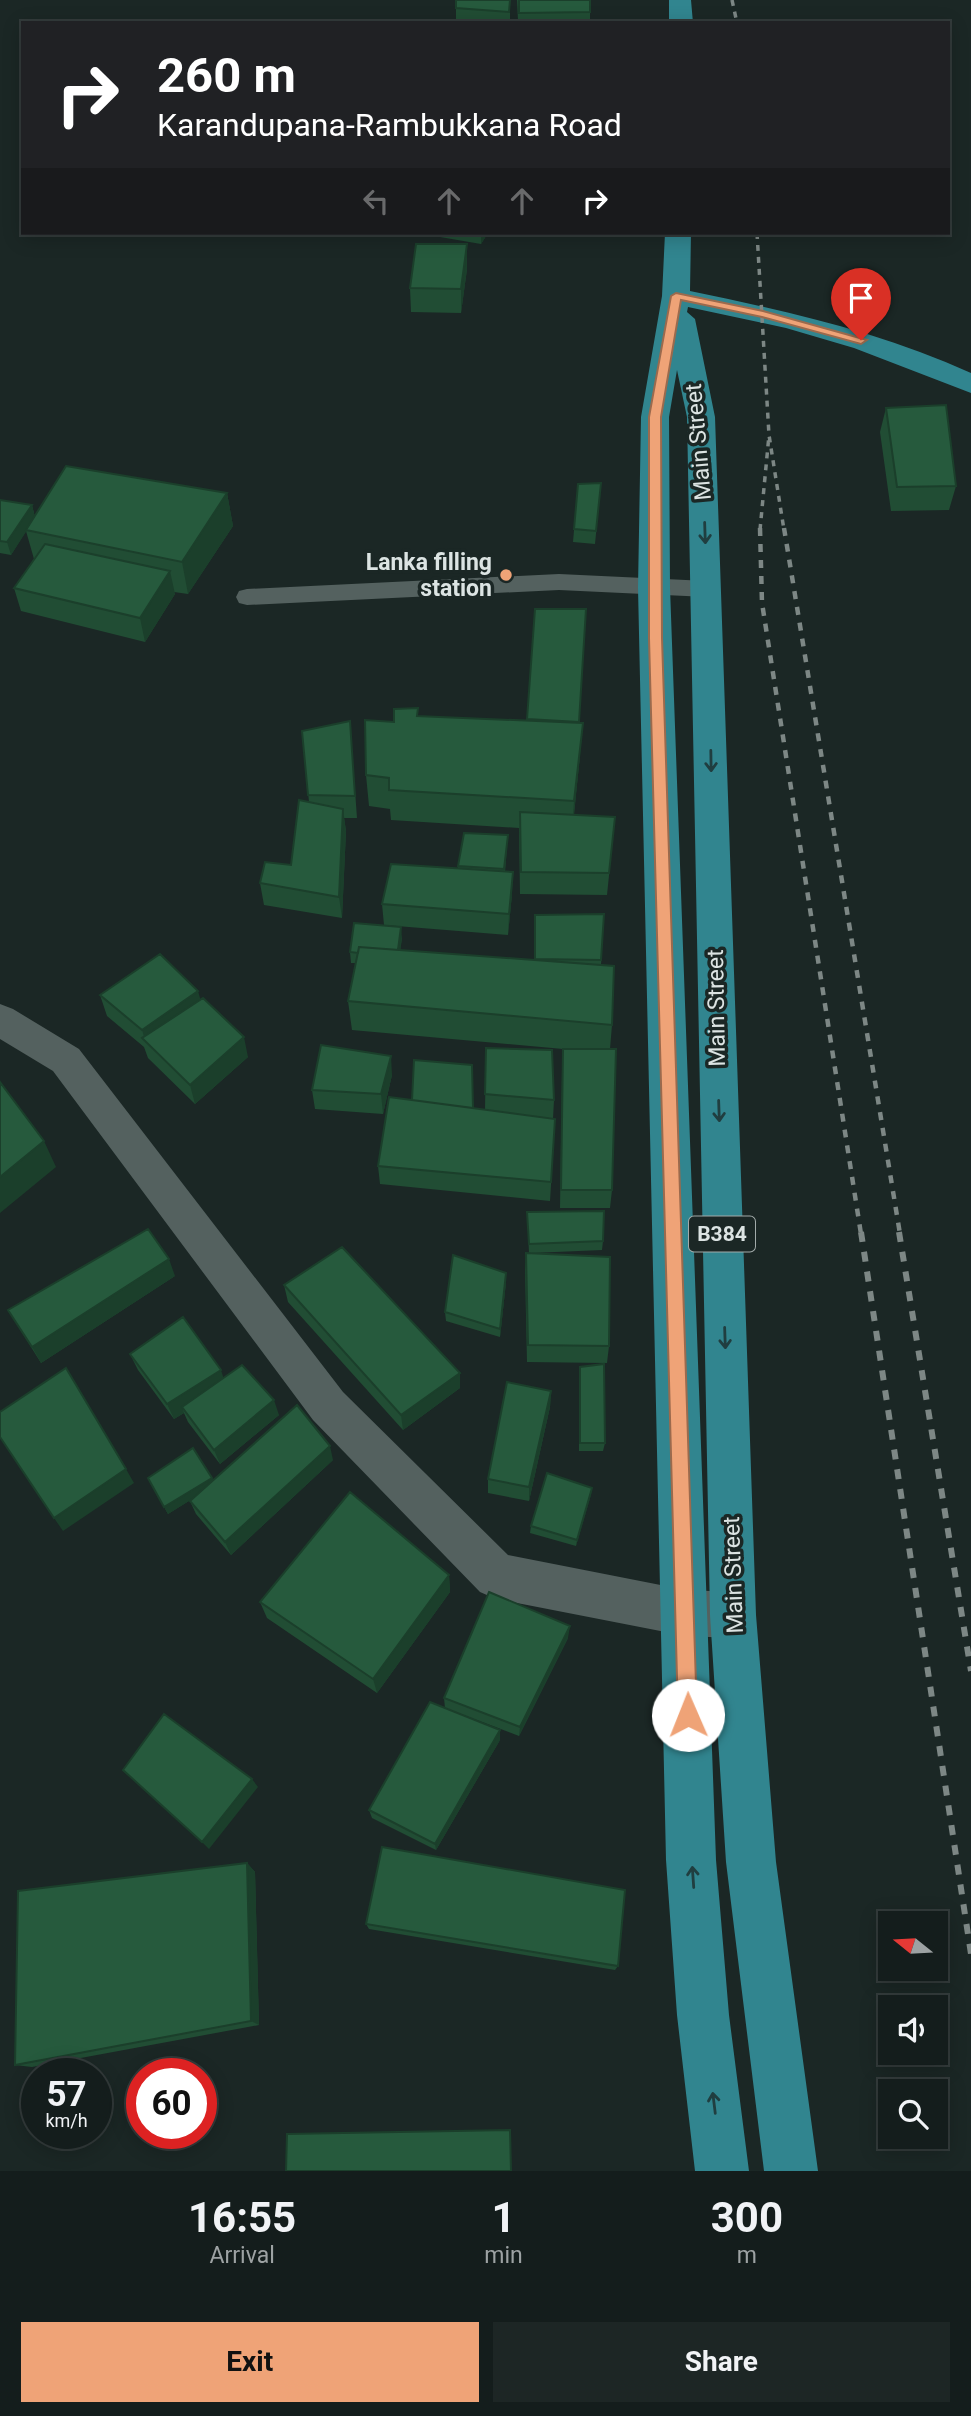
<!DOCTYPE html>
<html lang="en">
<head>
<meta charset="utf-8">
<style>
  :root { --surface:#141d1c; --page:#1d2625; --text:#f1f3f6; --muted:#9da2a3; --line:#333b3b; --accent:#efa377 }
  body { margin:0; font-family:Roboto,sans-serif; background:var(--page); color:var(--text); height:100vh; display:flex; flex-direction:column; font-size:26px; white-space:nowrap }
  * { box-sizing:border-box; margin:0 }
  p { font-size:23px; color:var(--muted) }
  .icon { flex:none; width:38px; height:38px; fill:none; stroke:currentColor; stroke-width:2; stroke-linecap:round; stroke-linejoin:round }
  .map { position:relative; height:2171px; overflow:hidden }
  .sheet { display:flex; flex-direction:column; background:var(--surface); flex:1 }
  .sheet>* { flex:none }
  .banner { position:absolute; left:21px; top:21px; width:929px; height:214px; border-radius:0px; box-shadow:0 4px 18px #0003,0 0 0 2px var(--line); background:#202124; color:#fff; overflow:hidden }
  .needle { width:46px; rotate:288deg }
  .controls { position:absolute; left:878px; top:1911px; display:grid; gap:14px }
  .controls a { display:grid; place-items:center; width:70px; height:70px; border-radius:0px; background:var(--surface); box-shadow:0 4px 18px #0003,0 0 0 2px var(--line); font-size:35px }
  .speed { position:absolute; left:21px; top:2058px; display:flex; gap:14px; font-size:35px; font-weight:700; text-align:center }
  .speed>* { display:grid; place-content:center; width:91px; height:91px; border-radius:50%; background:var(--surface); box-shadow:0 4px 18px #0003,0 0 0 2px var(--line); line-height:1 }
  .speed small { font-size:18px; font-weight:400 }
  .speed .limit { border:10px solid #d22; background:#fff; color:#111 }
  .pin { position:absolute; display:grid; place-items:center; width:60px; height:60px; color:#fff; margin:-72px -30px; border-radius:50% 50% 50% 0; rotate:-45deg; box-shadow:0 0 7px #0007 }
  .pin .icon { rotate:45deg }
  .me { position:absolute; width:77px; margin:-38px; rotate:359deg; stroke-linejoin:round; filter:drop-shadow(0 0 5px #0008) }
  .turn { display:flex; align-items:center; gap:24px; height:147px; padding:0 21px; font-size:32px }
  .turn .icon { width:91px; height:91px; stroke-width:2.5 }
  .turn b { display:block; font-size:49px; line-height:60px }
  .lanes { display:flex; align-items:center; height:66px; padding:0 21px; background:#0003; justify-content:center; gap:35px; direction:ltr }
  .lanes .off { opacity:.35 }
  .eta { display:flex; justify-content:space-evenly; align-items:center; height:119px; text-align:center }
  .eta b { font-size:42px; font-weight:700; line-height:49px }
  .primary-button { display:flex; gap:14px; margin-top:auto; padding:14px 21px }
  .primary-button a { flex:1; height:80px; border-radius:0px; background:var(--accent); color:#111; font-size:28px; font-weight:700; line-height:80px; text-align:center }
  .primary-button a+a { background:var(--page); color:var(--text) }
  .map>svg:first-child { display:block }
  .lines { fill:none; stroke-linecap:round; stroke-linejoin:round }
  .lane { fill:#54615f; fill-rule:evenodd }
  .secondary { fill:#54615f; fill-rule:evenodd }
  .primary { fill:#31858f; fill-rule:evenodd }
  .rail-far2 { stroke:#7d8785; stroke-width:3.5; stroke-dasharray:6 6; stroke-linecap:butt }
  .rail-far1 { stroke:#7d8785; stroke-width:4.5; stroke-dasharray:8 8; stroke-linecap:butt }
  .rail { stroke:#7d8785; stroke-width:6; stroke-dasharray:10 10; stroke-linecap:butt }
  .wall { fill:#214d34 }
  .shaded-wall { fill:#1b3f2b }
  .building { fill:#265a3d; stroke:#1b3f2b; stroke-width:2 }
  .oneway { stroke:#203e40 }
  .route { fill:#efa377; stroke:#9b6a4d; stroke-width:2 }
  .poi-dot { fill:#efa377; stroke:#1b2725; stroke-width:2.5 }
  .labels { text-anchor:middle; stroke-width:7; stroke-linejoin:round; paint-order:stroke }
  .shield { fill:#1b2725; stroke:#a2abaa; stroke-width:2 }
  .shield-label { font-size:21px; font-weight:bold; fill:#dce4e3 }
  .street-label { font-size:23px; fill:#dce4e3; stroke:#1b2725 }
  .poi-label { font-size:23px; font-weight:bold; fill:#dce4e3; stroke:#1b2725; text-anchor:end }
</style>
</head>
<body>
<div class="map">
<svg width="971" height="2171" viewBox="0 0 971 2171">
  <rect width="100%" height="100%" fill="#1b2725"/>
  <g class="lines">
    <!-- lane -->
    <path class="lane" d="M559,574L707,581L715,583L718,589L715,595L707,597L559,590L247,605L239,603L236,597L239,591L247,589Z"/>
    <!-- secondary -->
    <path class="secondary" d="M0,1004L13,1009L79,1049L343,1392L508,1555L686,1590L733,1592L749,1599L756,1615L749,1631L733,1638L686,1636L496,1599L480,1592L313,1420L53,1071L0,1039Z"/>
    <!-- primary -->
    <path class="primary" d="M669,0H691L693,23H669Z
      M665,233H691L690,291C786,311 881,332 971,373V393L854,348L786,328L688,307L687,312L695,319L715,417L756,1615L776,1862L818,2171H764L726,1862L710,1615L687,417L677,370L669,417L670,588L716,1860L729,2015L749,2171H695L677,2015L666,1860L638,588L641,417L662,296Z"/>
    <!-- rail-far2 -->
    <path class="rail-far2" d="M732,0L737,23
      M757,233L769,435L784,530
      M760,530L769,435"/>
    <!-- rail-far1 -->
    <path class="rail-far1" d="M760,528L762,603L861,1234
      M784,528L900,1234"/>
    <!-- rail -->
    <path class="rail" d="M861,1232L971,1954
      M899,1232L971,1671"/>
  </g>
  <!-- wall -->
  <path class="wall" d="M456,0H510V21H518L517,0H590V23H456Z
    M440,233H488L481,244L440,237Z
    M467,269L461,313L411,312L410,288Z
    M886,408L956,486L949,510L891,511L880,432Z
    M601,483L595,544L573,542L578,484Z
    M227,493L233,526L188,594L174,592L175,594L145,642L21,611L14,588L34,559L26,531L11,555L0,553V500L32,505L35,517Z
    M535,609L579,723L580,755L574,815L615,817L607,895L520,894L519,828L391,820L390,809L369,806L366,775L394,722L418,716L527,721Z
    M350,721L357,818H344L346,831L342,918L264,905L260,883L291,865L309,802L302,731Z
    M507,846L505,872L512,894L508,935L384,925L382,904L458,869V866Z
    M604,914L601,965L612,1025L610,1049L612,1190L610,1208H560L562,1069L563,1049L352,1030L348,1001L356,963H351L350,952L402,938L400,950L534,960L535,915Z
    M100,995L201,1000L248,1057L195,1104L148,1058L144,1047L107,1016Z
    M486,1048L554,1100L553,1119H555L550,1201L380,1184L378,1166L473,1108L485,1110Z
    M392,1075L383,1114L315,1109L312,1090Z
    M527,1212L603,1241L602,1250L532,1253L609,1346L607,1363L527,1362L525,1270L526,1253H529Z
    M175,1276L41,1363L8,1310Z
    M506,1282L500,1337L446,1321L445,1312Z
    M284,1285L460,1373V1388L403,1430L288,1302Z
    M130,1354L223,1378L279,1415L220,1464L188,1422L184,1413L174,1419L138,1370Z
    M580,1367L605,1443L603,1451H579V1375Z
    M551,1391L550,1407L529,1501L488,1493V1479Z
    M333,1460L231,1555L196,1514L190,1501L192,1499L168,1514L148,1478H212L213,1481Z
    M592,1488L576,1546L530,1533L531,1526Z
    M449,1575L450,1592L377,1693L267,1618L260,1602Z
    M568,1638L519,1736L445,1708L444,1698Z
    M500,1740L436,1850L372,1818L369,1810Z
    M247,1863L255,1872L259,2025L32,2067L15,2065Z
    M366,1924L618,1966L615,1970L369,1929Z"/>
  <!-- shaded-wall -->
  <path class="shaded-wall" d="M481,233H488L481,244Z
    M467,244V269L461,313V289Z
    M227,493L233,526L188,594L182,562Z
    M32,505L35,518L11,555L7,542Z
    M170,571L175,594L145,642L140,618Z
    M583,723L580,755L572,832L574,801Z
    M343,809L346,831L342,918L339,897Z
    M513,872L512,894L508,935L509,914Z
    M401,927L402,938L398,969L397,958Z
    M198,991L204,1012L146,1043L142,1030Z
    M244,1037L248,1057L195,1104L190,1085Z
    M391,1056L392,1075L383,1114L381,1094Z
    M44,1141L56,1167L0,1213V1177Z
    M169,1259L175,1276L41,1363L32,1347Z
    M506,1273V1282L500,1337V1329Z
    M221,1370L226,1386L182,1407L184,1413L174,1419L167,1404Z
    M460,1373V1388L403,1430L401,1415Z
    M551,1391L550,1407L529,1501V1487Z
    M274,1400L279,1415L220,1464L214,1450Z
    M330,1446L333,1460L231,1555L225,1542Z
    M126,1469L134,1483L63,1531L54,1518Z
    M212,1478L215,1485L168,1514L164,1507Z
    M592,1488L591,1495L576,1546L577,1540Z
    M449,1575L450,1592L377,1693L373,1679Z
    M570,1626L568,1638L519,1736L520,1727Z
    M500,1730V1740L436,1850L435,1844Z
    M252,1779L258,1787L209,1849L202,1842Z
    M247,1863L255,1872L259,2025L251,2021Z"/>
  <!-- building -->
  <path class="building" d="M456,0H510L509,12L456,8Z
    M519,0H590V12L519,13Z
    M487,21H550V23H487Z
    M416,244H467L461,289L410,288Z
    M946,405L956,486L897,487L886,408Z
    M66,466L227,493L182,562L26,530Z
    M601,483L596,531L574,529L578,484Z
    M0,500L32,505L7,542L0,541Z
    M45,544L170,571L140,618L14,588Z
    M535,609H586L579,722L527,719Z
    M418,708L417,716L583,723L574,801L389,790V778L366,775L365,720L394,722V709Z
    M350,721L355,796L308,795L302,731Z
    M299,800L343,809L339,897L260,883L265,862L291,865Z
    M520,812L615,817L609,873L521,872Z
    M464,833L508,835L504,869L458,866Z
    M391,864L513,872L509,914L382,904Z
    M604,914L601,960L535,959V915Z
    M354,923L401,927L398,950L359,947L358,953L350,952Z
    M359,947L614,966L612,1025L348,1001Z
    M160,954L198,991L142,1030L100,995Z
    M203,998L244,1037L190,1085L142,1038Z
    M321,1045L391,1056L381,1094L312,1090Z
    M486,1048L552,1050L554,1100L485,1094Z
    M563,1049H616L612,1190H561Z
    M414,1060L472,1065L473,1108L412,1100Z
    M0,1082L44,1141L0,1177Z
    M389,1097L555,1119L551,1182L378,1166Z
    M604,1211L603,1241L529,1244L527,1212Z
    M148,1229L169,1259L32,1347L8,1310Z
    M342,1247L460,1373L401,1415L284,1285Z
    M526,1253L610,1257L609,1346L528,1345Z
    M453,1255L506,1273L500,1329L445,1312Z
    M183,1317L221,1370L167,1404L130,1354Z
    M604,1364L605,1443H580V1367Z
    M242,1365L274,1400L214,1450L182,1407Z
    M66,1368L126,1469L54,1518L0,1437V1412Z
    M507,1382L551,1391L529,1487L488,1479Z
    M297,1405L330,1446L225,1542L190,1501Z
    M193,1448L212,1478L164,1507L148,1478Z
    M547,1473L592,1488L577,1540L531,1526Z
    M350,1492L449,1575L373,1679L260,1602Z
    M489,1592L570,1626L520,1727L444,1698Z
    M430,1702L500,1730L435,1844L369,1810Z
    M164,1714L252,1779L202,1842L123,1770Z
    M382,1847L625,1890L618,1966L366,1924Z
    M247,1863L251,2021L15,2065L18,1891Z
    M510,2130L511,2171H286L287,2134Z"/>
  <!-- one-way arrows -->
  <defs><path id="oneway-shaft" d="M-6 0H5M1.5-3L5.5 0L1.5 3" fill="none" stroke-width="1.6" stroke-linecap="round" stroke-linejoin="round" transform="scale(1.75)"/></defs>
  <g class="oneway">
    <use href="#oneway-shaft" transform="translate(705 533) rotate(88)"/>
    <use href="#oneway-shaft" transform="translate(711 761) rotate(89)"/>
    <use href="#oneway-shaft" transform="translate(719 1111) rotate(88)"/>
    <use href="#oneway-shaft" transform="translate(725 1338) rotate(88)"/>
    <use href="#oneway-shaft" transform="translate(693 1877) rotate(-94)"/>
    <use href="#oneway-shaft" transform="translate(714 2103) rotate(-97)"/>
  </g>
  <!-- route -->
  <path class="route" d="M676,293L763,311L867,340L861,344L762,317L681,300L661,417L662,638L697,1715L695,1722L688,1724L681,1722L678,1715L649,638V417L671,296Z"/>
  <!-- markers -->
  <circle class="poi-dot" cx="506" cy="575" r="7"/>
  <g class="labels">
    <!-- shield labels -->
    <rect class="shield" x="689" y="1216.5" width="66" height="35" rx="5"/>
    <g class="shield-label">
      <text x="722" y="1241">B384</text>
    </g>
    <!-- street labels -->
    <g class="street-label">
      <text transform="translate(698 442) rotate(-95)" y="8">Main Street</text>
      <text transform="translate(716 1008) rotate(-91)" y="8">Main Street</text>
      <text transform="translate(733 1575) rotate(-92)" y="8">Main Street</text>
    </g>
    <!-- poi labels -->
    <g class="poi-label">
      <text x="492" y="570">Lanka filling<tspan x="492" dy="26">station</tspan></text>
    </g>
  </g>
</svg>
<div class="controls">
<a><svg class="needle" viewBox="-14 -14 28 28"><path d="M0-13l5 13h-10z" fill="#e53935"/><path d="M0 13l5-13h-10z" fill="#9da2a3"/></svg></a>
<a><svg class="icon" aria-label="sound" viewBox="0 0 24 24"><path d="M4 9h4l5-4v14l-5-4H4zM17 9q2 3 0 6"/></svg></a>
<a><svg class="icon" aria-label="search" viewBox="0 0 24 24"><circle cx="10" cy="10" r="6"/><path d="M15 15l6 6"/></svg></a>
</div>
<div class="speed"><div>57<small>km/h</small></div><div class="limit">60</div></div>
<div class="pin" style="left:861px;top:340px;background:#d93025"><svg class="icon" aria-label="arrive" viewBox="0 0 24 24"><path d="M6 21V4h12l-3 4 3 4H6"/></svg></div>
<svg class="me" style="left:688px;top:1715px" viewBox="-20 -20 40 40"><circle r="19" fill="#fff"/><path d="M0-13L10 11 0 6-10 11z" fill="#efa377"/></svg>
<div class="banner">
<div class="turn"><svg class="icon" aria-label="right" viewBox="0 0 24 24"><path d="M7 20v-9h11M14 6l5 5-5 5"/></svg><div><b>260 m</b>Karandupana-Rambukkana Road</div></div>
<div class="lanes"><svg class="icon off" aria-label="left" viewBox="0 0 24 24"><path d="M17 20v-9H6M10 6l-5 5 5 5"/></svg><svg class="icon off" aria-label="ahead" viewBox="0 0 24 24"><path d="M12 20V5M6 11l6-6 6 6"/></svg><svg class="icon off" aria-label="ahead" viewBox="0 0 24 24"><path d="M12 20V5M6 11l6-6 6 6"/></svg><svg class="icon" aria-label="right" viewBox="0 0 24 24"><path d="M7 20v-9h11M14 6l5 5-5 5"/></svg></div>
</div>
</div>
<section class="sheet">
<div class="eta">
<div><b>16:55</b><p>Arrival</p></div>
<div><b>1</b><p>min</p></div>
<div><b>300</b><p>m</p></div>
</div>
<div class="primary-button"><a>Exit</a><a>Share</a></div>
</section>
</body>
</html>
